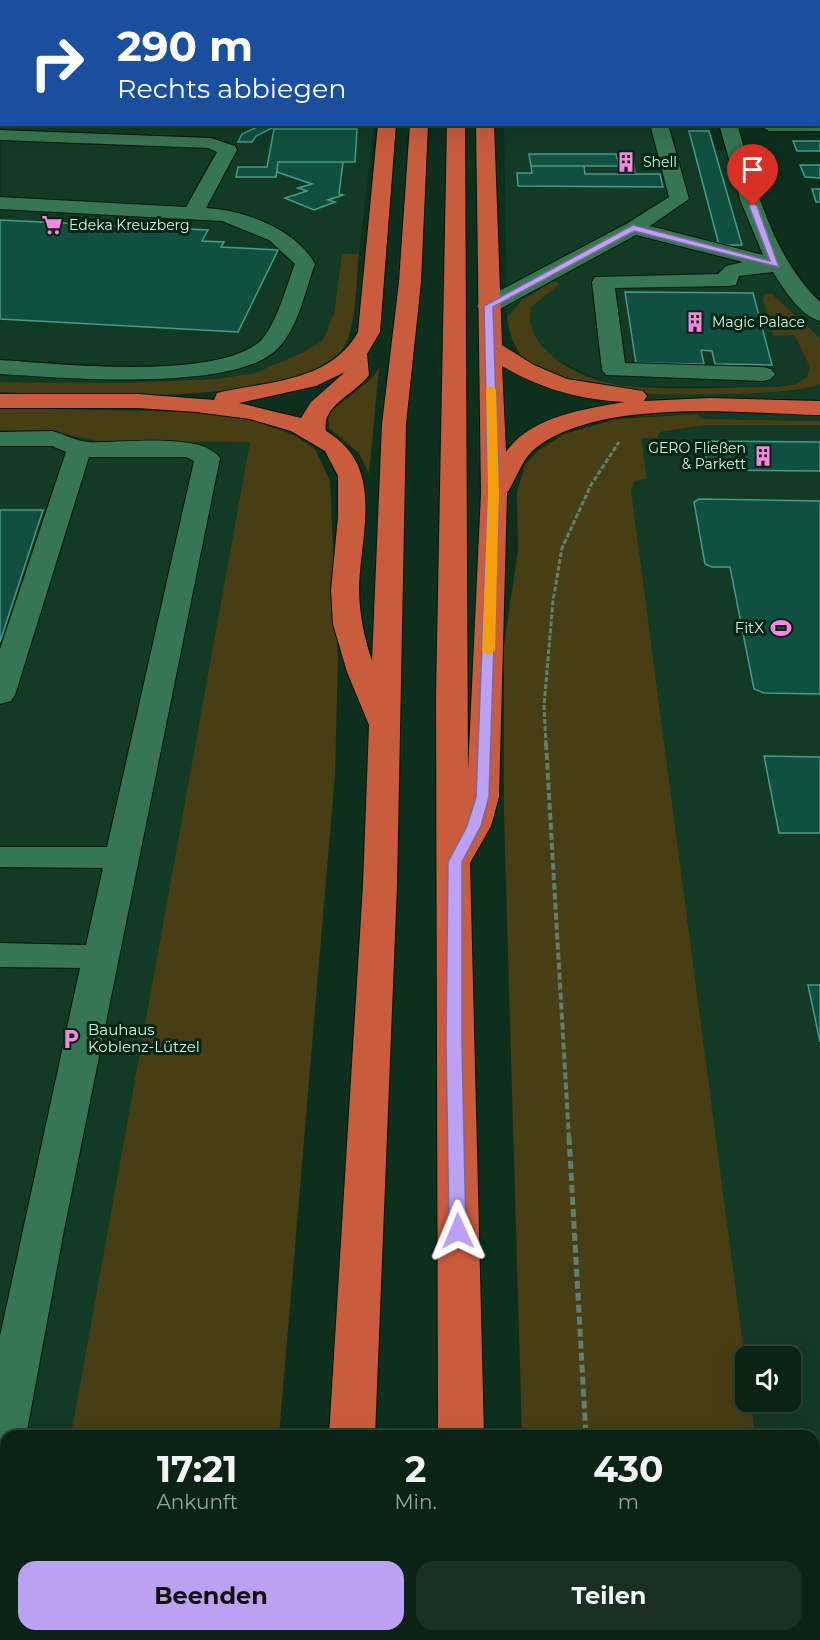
<!DOCTYPE html>
<html lang="de">
<head>
<meta charset="utf-8">
<style>
  :root { --surface:#0a2315; --page:#182f22; --text:#f1f3f6; --muted:#99a4a0; --line:#2a4034; --accent:#bca0f2 }
  body { margin:0; font-family:Montserrat,sans-serif; background:var(--page); color:var(--text); height:100vh; display:flex; flex-direction:column; font-size:22px; white-space:nowrap }
  * { box-sizing:border-box; margin:0 }
  p { font-size:20px; color:var(--muted) }
  .icon { flex:none; width:33px; height:33px; fill:none; stroke:currentColor; stroke-width:2; stroke-linecap:round; stroke-linejoin:round }
  .map { position:relative; flex:1; overflow:hidden }
  .side { position:absolute; left:0px; top:1430px; width:820px; height:212px; display:flex; flex-direction:column; background:var(--surface); border-radius:18px 18px 0 0; box-shadow:0 6px 24px #0002,0 0 0 2px var(--line) }
  .side>* { flex:none }
  .top-card { position:absolute; left:0px; top:0px; width:820px; height:126px; box-shadow:0 6px 24px #0002,0 0 0 2px var(--line); background:#1a4fa0; color:#fff; overflow:hidden }
  .buttons { position:absolute; left:735px; top:1346px; display:grid; gap:12px }
  .buttons a { display:grid; place-items:center; width:66px; height:66px; border-radius:12px; background:var(--surface); box-shadow:0 6px 24px #0002,0 0 0 2px var(--line); font-size:30px }
  .pin { position:absolute; display:grid; place-items:center; width:51px; height:51px; color:#fff; margin:-62px -26px; border-radius:50% 50% 50% 0; rotate:-45deg; box-shadow:0 0 6px #0007 }
  .pin .icon { rotate:45deg }
  .me { position:absolute; width:66px; margin:-33px; rotate:359deg; stroke-linejoin:round; filter:drop-shadow(0 0 4px #0008) }
  .turn { display:flex; align-items:center; gap:21px; height:126px; padding:0 18px; font-size:27px }
  .turn .icon { width:78px; height:78px; stroke-width:2.5 }
  .turn b { display:block; font-size:42px; line-height:51px }
  .eta { display:flex; justify-content:space-evenly; align-items:center; height:102px; text-align:center }
  .eta b { font-size:36px; font-weight:700; line-height:42px }
  .cta { display:flex; gap:12px; margin-top:auto; padding:12px 18px }
  .cta a { flex:1; height:69px; border-radius:18px; background:var(--accent); color:#111; font-size:24px; font-weight:700; line-height:69px; text-align:center }
  .cta a+a { background:var(--page); color:var(--text) }
  .map>svg:first-child { display:block }
  .built { fill:#133a25 }
  .green { fill:#483e15 }
  .building { fill:#105043; stroke:#469a87; stroke-width:1.5 }
  .lines { fill:none; stroke-linecap:round; stroke-linejoin:round }
  .minor-casing { stroke:#03150a; stroke-width:2 }
  .highway-casing { stroke:#03150a; stroke-width:2 }
  .path-far2 { stroke:#5e7f6b; stroke-width:3; stroke-dasharray:5 2; stroke-linecap:butt }
  .path-far1 { stroke:#5e7f6b; stroke-width:4; stroke-dasharray:7 3; stroke-linecap:butt }
  .path { stroke:#5e7f6b; stroke-width:5; stroke-dasharray:8 4; stroke-linecap:butt }
  .minor { fill:#377652; fill-rule:evenodd }
  .highway { fill:#ca5c3e; fill-rule:evenodd }
  .route { fill:#bca0f2; stroke:#7a689d; stroke-width:1.5 }
  .slow { fill:#f59e0b }
  .labels { text-anchor:middle; stroke-width:6; stroke-linejoin:round; paint-order:stroke }
  .far-poi-label { font-size:14px; fill:#d4f3de; stroke:#032513; text-anchor:start }
  .poi-label { font-size:15px; fill:#d4f3de; stroke:#032513; text-anchor:end }
</style>
</head>
<body>
<div class="map">
<svg width="820" height="1640" viewBox="0 0 820 1640">
  <rect width="100%" height="100%" fill="#0d2f1c"/>
  <!-- built -->
  <path class="built" d="M1,76L2,124L374,125L359,254H342L334,313L323,340L304,352L255,373L217,379L119,383L0,382Z
    M504,125H709L716,150H737L761,226L820,313V338L772,294L810,367L807,377L796,384L776,387L633,386L607,383L551,357L537,341L530,325L531,307L560,284L553,281L523,299L507,317Z
    M820,384V421L703,419L697,414L638,417L634,392H773Z
    M0,420L272,444L233,1435L6,1436V1635L0,1640Z
    M705,425H820V1640H782V1635H814V1436L755,1435L751,1401H790V1356H746L745,1360L631,490L635,481L647,479L640,438H657L660,432Z"/>
  <!-- green -->
  <path class="green" d="M342,254H359C356,278 357,334 341,351C287,408 77,395 0,392V382L119,383L217,379L255,373L304,352L323,340L334,313Z
    M554,281L560,284L531,307C531,313 529,320 531,325C536,354 582,378 609,383C657,392 725,387 776,387L796,384L807,377L810,367L794,335L773,336L763,299L765,294H772L820,338V384C790,398 625,396 588,389C573,386 550,378 537,370C517,357 510,339 507,317L523,299Z
    M379,368L369,474L359,453L329,428L328,414L372,378Z
    M0,408L202,412L243,417L294,435L315,449L330,481L338,659L335,774L279,1435H71L250,442L97,441L57,432L0,430Z
    M697,414L703,419L820,421V425H705L660,432L657,438H641L647,479L635,481L631,490L745,1360L746,1401H751L755,1435H522L504,815V645L518,550L517,492L525,465L539,450L564,434L616,419Z
    M6,1498V1635H264L263,1640H0V1527Z
    M527,1635H782V1640H527Z"/>
  <!-- building -->
  <path class="building" d="M264,124H280L256,136L252,142H238L242,134Z
    M274,129H357L355,162H278L276,177H236L238,167H267Z
    M689,131H709L742,245H719Z
    M793,141H820V151H797Z
    M529,154H616L619,166H531Z
    M617,158H633L635,172L620,171Z
    M278,162H343L339,194L343,195L328,200L335,202L314,210L285,198L307,191L298,188L312,184L277,172Z
    M800,165H820V178L805,177Z
    M531,166H584L585,174H660L663,187L518,186L517,173H532Z
    M812,189H820V202H816Z
    M0,220L208,230L202,241L224,242L221,247L278,250L238,332L0,319Z
    M625,292L753,293L772,365L715,364L712,351L701,350L704,364L636,363Z
    M702,441L820,442V471L709,470Z
    M699,499L820,501V694L764,693L754,689L730,567H712L705,564L694,502Z
    M0,510H43L0,642Z
    M764,756L820,757V833H779Z
    M808,985H820V1042Z"/>
  <g class="lines">
    <!-- minor casing -->
    <g class="minor-casing">
      <path id="minor" d="M109,0H136L108,2Z
        M331,0H385L386,2H332Z
        M635,0H651L634,2Z
        M747,0H771L746,2Z
        M819,24H820V35H819Z
        M2,47V58H0V48Z
        M820,121V131H769L760,126L819,124Z
        M650,124H668L689,199L650,226L763,255L741,202L719,124H737C756,188 771,254 820,302V321C800,316 783,288 773,272L739,276L736,285L728,286L615,288L625,363L763,367L771,369L775,374L771,379L763,381L606,375L602,370L592,282L595,277L718,274L726,266L743,262L636,235L496,311H480L477,306L480,301L626,224L669,197Z
        M0,130L211,138L235,146L237,150L206,208C244,210 296,229 315,264C305,291 298,331 275,351C230,392 61,378 0,374V360C61,364 210,380 258,343C275,330 287,284 295,264L269,240L222,221L0,209V197L186,207L217,152L208,148L0,140Z
        M52,431C63,434 76,441 88,442C119,444 201,431 220,458L64,1230L26,1436H6V1467L0,1469V1336L80,968L0,967V943L86,945L103,868L0,867V847H107L194,461L186,457H89L15,695L11,701L0,704V649L66,452L52,446H0V432Z"/>
    </g>
    <!-- highway casing -->
    <g class="highway-casing">
      <path id="highway" d="M437,0H453L437,2Z
        M471,0H487L471,2Z
        M378,124H396L380,332L367,354L369,375C356,394 321,405 326,431C385,466 361,531 359,587C359,612 364,637 372,661L382,424L399,282L410,124H428L421,282L406,424L397,885L375,1436H329L363,885L369,725L347,672L333,624L331,590L338,517V476L325,451L291,431L250,419L196,412L138,408H0V394H138L214,400L217,393C266,381 330,383 358,332ZM345,372L311,402L301,418L239,403L316,386Z
        M447,124H465L468,771L481,493L476,124H494L502,345L534,365L567,379L643,391L647,396L644,401L710,398L820,401V415C741,413 602,398 537,447C522,458 517,478 507,493L499,797L491,826L470,863L484,1436H438L436,696ZM502,366C541,389 581,400 625,402C585,409 531,416 506,452Z
        M318,1635H368V1640H318Z
        M434,1635H484V1640H434Z"/>
    </g>
    <!-- path-far2 -->
    <path class="path-far2" d="M546,745L544,706L553,601L562,548L591,485L619,442"/>
    <!-- path-far1 -->
    <path class="path-far1" d="M546,743L569,1139"/>
    <!-- path -->
    <path class="path" d="M569,1137L586,1436
      M599,1635L600,1640"/>
    <!-- minor -->
    <use href="#minor" class="minor"/>
    <!-- highway -->
    <use href="#highway" class="highway"/>
  </g>
  <!-- route -->
  <path class="route" d="M753,203L757,206L779,267L634,231L493,307L499,493L489,797L481,826L462,862V1042L466,1231L464,1236H451L449,1231L446,1042L448,862L467,826L476,797L488,493L484,306L633,225L770,261L749,206Z"/>
  <!-- slow -->
  <path class="slow" d="M491,386L496,389L499,493L495,651L488,655L482,651L488,493L486,389Z"/>
  <!-- icons -->
  <defs>
    <g id="building-bare" transform="scale(1.62)"><path d="M-4-6H4V6H1V3H-1V6H-4ZM-2.5-4.3h1.7v1.8h-1.7ZM.8-4.3h1.7v1.8H.8ZM-2.5-1h1.7V.8h-1.7ZM.8-1h1.7V.8H.8Z" fill="#fd86e2" stroke="#032513" stroke-width="2.5" paint-order="stroke"/></g>
    <g id="supermarket-bare" transform="scale(1.62)"><path d="M-6-5.5h2.5l.6 2H6L4.5 2H-2.5L-4.4-4H-6ZM-1.5 3.2a1.3 1.3 0 1 0 .1 0ZM3 3.2a1.3 1.3 0 1 0 .1 0Z" fill="#fd86e2" stroke="#032513" stroke-width="2.5" paint-order="stroke"/></g>
    <g id="stadium-bare" transform="scale(1.62)"><path d="M0-5a6.5 5 0 1 0 0 10a6.5 5 0 1 0 0-10ZM-3.5-1.8h7v3.6h-7Z" fill="#fd86e2" stroke="#032513" stroke-width="2.5" paint-order="stroke"/></g>
    <g id="parking-bare" transform="scale(1.62)"><path d="M-3.5-5.5H1a3.5 3.5 0 0 1 0 7H-1V5.5H-3.5ZM-1-3.4V-.6H.8a1.4 1.4 0 0 0 0-2.8Z" fill="#fd86e2" stroke="#032513" stroke-width="2.5" paint-order="stroke"/></g>
  </defs>
  <g fill-rule="evenodd">
    <use href="#building-bare" x="626" y="162"/>
    <use href="#supermarket-bare" x="52" y="225"/>
    <use href="#building-bare" x="695" y="322"/>
    <use href="#building-bare" x="763" y="456"/>
    <use href="#stadium-bare" x="781" y="628"/>
    <use href="#parking-bare" x="71" y="1039"/>
  </g>
  <g class="labels">
    <!-- far-poi labels -->
    <g class="far-poi-label">
      <text x="643" y="167">Shell</text>
      <text x="69" y="230">Edeka Kreuzberg</text>
      <text x="712" y="327">Magic Palace</text>
      <text x="746" y="453" text-anchor="end">GERO Fließen<tspan x="746" dy="16">&amp; Parkett</tspan></text>
    </g>
    <!-- poi labels -->
    <g class="poi-label">
      <text x="764" y="633">FitX</text>
      <text x="88" y="1035" text-anchor="start">Bauhaus<tspan x="88" dy="17">Koblenz-Lützel</tspan></text>
    </g>
  </g>
</svg>
<div class="buttons">
<a><svg class="icon" aria-label="sound" viewBox="0 0 24 24"><path d="M4 9h4l5-4v14l-5-4H4zM17 9q2 3 0 6"/></svg></a>
</div>
<div class="pin" style="left:753px;top:206px;background:#d93025"><svg class="icon" aria-label="arrive" viewBox="0 0 24 24"><path d="M6 21V4h12l-3 4 3 4H6"/></svg></div>
<svg class="me" style="left:458px;top:1231px" viewBox="-20 -20 40 40"><path d="M0-17L14 15 0 8-14 15z" fill="#bca0f2" stroke="#fff" stroke-width="4"/></svg>
<div class="top-card">
<div class="turn"><svg class="icon" aria-label="right" viewBox="0 0 24 24"><path d="M7 20v-9h11M14 6l5 5-5 5"/></svg><div><b>290 m</b>Rechts abbiegen</div></div>
</div>
<section class="side">
<div class="eta">
<div><b>17:21</b><p>Ankunft</p></div>
<div><b>2</b><p>Min.</p></div>
<div><b>430</b><p>m</p></div>
</div>
<div class="cta"><a>Beenden</a><a>Teilen</a></div>
</section>
</div>
</body>
</html>
